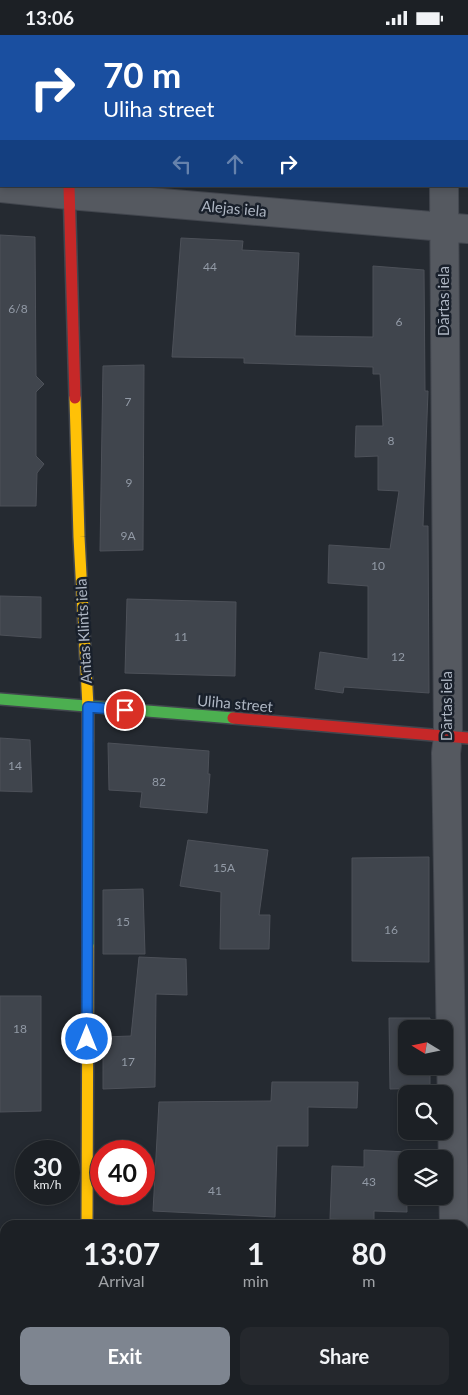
<!DOCTYPE html>
<html lang="en">
<head>
<meta charset="utf-8">
<style>
  :root { --surface:#1c2025; --page:#25282d; --text:#f1f3f6; --muted:#a0a3a7; --line:#3a3e42; --accent:#7e8590 }
  body { margin:0; font-family:Lato,sans-serif; background:var(--page); color:var(--text); height:100vh; display:flex; flex-direction:column; font-size:19px; white-space:nowrap }
  * { box-sizing:border-box; margin:0 }
  p { font-size:16px; color:var(--muted) }
  .icon { flex:none; width:28px; height:28px; fill:none; stroke:currentColor; stroke-width:2; stroke-linecap:round; stroke-linejoin:round }
  .map { position:relative; flex:1; overflow:hidden }
  .panel { position:absolute; left:0px; top:1185px; width:469px; height:175px; display:flex; flex-direction:column; background:var(--surface); border-radius:15px 15px 0 0; box-shadow:0 2px 8px #0003,0 0 0 1px var(--line) }
  .panel>* { flex:none }
  .guide { position:absolute; left:0px; top:0px; width:469px; height:152px; box-shadow:0 2px 8px #0003,0 0 0 1px var(--line); background:#1a4fa0; color:#fff; overflow:hidden }
  .needle { width:32px; rotate:280deg }
  .fabs { position:absolute; left:398px; top:985px; display:grid; gap:10px }
  .fabs a { display:grid; place-items:center; width:55px; height:55px; border-radius:10px; background:var(--surface); box-shadow:0 2px 8px #0003,0 0 0 1px var(--line); font-size:25px }
  .speed { position:absolute; left:15px; top:1105px; display:flex; gap:10px; font-size:25px; font-weight:700; text-align:center }
  .speed>* { display:grid; place-content:center; width:65px; height:65px; border-radius:50%; background:var(--surface); box-shadow:0 2px 8px #0003,0 0 0 1px var(--line); line-height:1 }
  .speed small { font-size:12px; font-weight:400 }
  .speed .limit { border:8px solid #d22; background:#fff; color:#111 }
  .pin { position:absolute; display:grid; place-items:center; width:42px; height:42px; color:#fff; margin:-21px; border:2px solid #fff; border-radius:50%; box-shadow:0 1px 5px #0007 }
  .me { position:absolute; width:55px; margin:-28px; rotate:0deg; stroke-linejoin:round; filter:drop-shadow(0 0 4px #0008) }
  .turn { display:flex; align-items:center; gap:18px; height:105px; padding:0 20px; font-size:22px }
  .turn .icon { width:65px; height:65px; stroke-width:2.5 }
  .turn b { display:block; font-size:35px; line-height:42px }
  .lanes { display:flex; align-items:center; height:48px; padding:0 20px; background:#0003; justify-content:center; gap:25px; direction:ltr }
  .lanes .off { opacity:.35 }
  .eta { display:flex; justify-content:space-evenly; align-items:center; height:85px; text-align:center }
  .eta b { font-size:30px; font-weight:700; line-height:35px }
  .primary-button { display:flex; gap:10px; margin-top:auto; padding:10px 20px }
  .primary-button a { flex:1; height:58px; border-radius:10px; background:var(--accent); color:#fff; font-size:20px; font-weight:700; line-height:58px; text-align:center }
  .primary-button a+a { background:var(--page); color:var(--text) }
  .status { display:flex; justify-content:space-between; align-items:center; height:35px; padding:0 25px; background:var(--surface); direction:ltr }
  .status svg { height:14px; fill:currentColor }
  .map>svg:first-child { display:block }
  .building { fill:#40454d; stroke:#4d5159 }
  .lines { fill:none; stroke-linecap:round; stroke-linejoin:round }
  .street-casing { stroke:#42464e; stroke-width:30 }
  .fast-casing { stroke:#42464e; stroke-width:14 }
  .slow-casing { stroke:#42464e; stroke-width:14 }
  .jam-casing { stroke:#42464e; stroke-width:14 }
  .street { stroke:#555960; stroke-width:28 }
  .fast { stroke:#4caf50; stroke-width:11 }
  .slow { stroke:#ffc107; stroke-width:11 }
  .jam { stroke:#c62828; stroke-width:11 }
  .route-casing { stroke:#114b97; stroke-width:12 }
  .route { stroke:#1a73e8; stroke-width:9 }
  .labels { text-anchor:middle; stroke-width:5; stroke-linejoin:round; paint-order:stroke }
  .number-label { font-size:12px; fill:#929aa6 }
  .street-label { font-size:15px; fill:#aeb6c3; stroke:#19202b }
</style>
</head>
<body>
<div class="status"><b>13:06</b><svg viewBox="0 0 49 12"><path d="M0 12V9h3v3zM5 12V6h3v6zM10 12V3h3v9zM15 12V0h3v12zM26 1h20v11H26zM47 4h2v5h-2z"/></svg></div>
<div class="map">
<svg width="468" height="1360" viewBox="0 0 468 1360">
  <rect width="100%" height="100%" fill="#252a31"/>
  <!-- building -->
  <path class="building" d="M0,200L35,202L36,341L44,349L36,357V421L44,429L37,438L36,471H0Z
    M181,203L243,206L242,215L299,218L295,301L373,302V231L424,235L425,356H428L423,491H428L429,658L344,652L343,658L315,654L320,617L368,624V551L328,548L329,510L390,514L399,456L378,455V421L355,422L356,391H383L380,339H373V332L244,328V323L172,322Z
    M144,330L143,515L100,516L103,331Z
    M0,561L41,562V603L0,600Z
    M127,564L236,567L235,641L125,638Z
    M0,703L30,705L32,757L0,756Z
    M108,708L209,716L208,739H210L207,778L140,772L142,757L109,755Z
    M188,805L268,815L259,880H270L269,914H220L221,857L180,851Z
    M429,822V927L352,926V823Z
    M143,854L145,919H103V855Z
    M139,922L186,924L187,960L156,959L155,1052L103,1054V1002L131,1001Z
    M0,961H41V1076L0,1077Z
    M389,983H430V994H406V1031H430V1053L390,1054Z
    M272,1047H358L357,1073L308,1072V1111H277L275,1182L153,1176L159,1067L271,1066Z
    M364,1115L409,1117V1124H406L407,1177L374,1176V1186L330,1184L332,1131L364,1132Z"/>
  <g class="lines">
    <!-- street casing -->
    <g class="street-casing">
      <path id="street" d="M68,0V1
        M447,1V0
        M444,151L448,701L446,718L454,1190
        M0,153L69,160L468,194
        M0,1212H5
        M464,1228H468
        M455,1355V1360
        M86,1360V1355"/>
    </g>
    <!-- fast casing -->
    <g class="fast-casing">
      <path id="fast" d="M0,664L233,683
        M88,911V706"/>
    </g>
    <!-- slow casing -->
    <g class="slow-casing">
      <path id="slow" d="M75,363L79,502L88,672V706
        M87,1190L88,911"/>
    </g>
    <!-- jam casing -->
    <g class="jam-casing">
      <path id="jam" d="M69,151L75,363
        M233,683L468,703"/>
    </g>
    <!-- street -->
    <use href="#street" class="street"/>
    <!-- fast -->
    <use href="#fast" class="fast"/>
    <!-- slow -->
    <use href="#slow" class="slow"/>
    <!-- jam -->
    <use href="#jam" class="jam"/>
  </g>
  <g class="lines">
    <!-- route casing -->
    <g class="route-casing">
      <path id="route" d="M87,1004L88,672L125,675"/>
    </g>
    <!-- route -->
    <use href="#route" class="route"/>
  </g>
  <g class="labels">
    <!-- number labels -->
    <g class="number-label">
      <text x="210" y="236">44</text>
      <text x="18" y="278">6/8</text>
      <text x="399" y="291">6</text>
      <text x="128" y="371">7</text>
      <text x="391" y="410">8</text>
      <text x="129" y="452">9</text>
      <text x="128" y="505">9A</text>
      <text x="378" y="535">10</text>
      <text x="181" y="606">11</text>
      <text x="398" y="626">12</text>
      <text x="15" y="735">14</text>
      <text x="159" y="751">82</text>
      <text x="224" y="837">15A</text>
      <text x="123" y="891">15</text>
      <text x="391" y="899">16</text>
      <text x="20" y="998">18</text>
      <text x="128" y="1031">17</text>
      <text x="369" y="1151">43</text>
      <text x="215" y="1160">41</text>
    </g>
    <!-- street labels -->
    <g class="street-label">
      <text transform="translate(234 174) rotate(5)" y="5">Alejas iela</text>
      <text transform="translate(444 266) rotate(-90)" y="5">Dārtas iela</text>
      <text transform="translate(84 596) rotate(-93)" y="5">Antas Klints iela</text>
      <text transform="translate(235 669) rotate(5)" y="5">Uliha street</text>
      <text transform="translate(447 671) rotate(-90)" y="5">Dārtas iela</text>
    </g>
  </g>
</svg>
<div class="fabs">
<a><svg class="needle" viewBox="-14 -14 28 28"><path d="M0-13l5 13h-10z" fill="#e53935"/><path d="M0 13l5-13h-10z" fill="#a0a3a7"/></svg></a>
<a><svg class="icon" aria-label="search" viewBox="0 0 24 24"><circle cx="10" cy="10" r="6"/><path d="M15 15l6 6"/></svg></a>
<a><svg class="icon" aria-label="layers" viewBox="0 0 24 24"><path d="M12 4l9 5-9 5-9-5zM3 14l9 5 9-5"/></svg></a>
</div>
<div class="speed"><div>30<small>km/h</small></div><div class="limit">40</div></div>
<div class="pin" style="left:125px;top:675px;background:#d93025"><svg class="icon" aria-label="arrive" viewBox="0 0 24 24"><path d="M6 21V4h12l-3 4 3 4H6"/></svg></div>
<svg class="me" style="left:87px;top:1004px" viewBox="-20 -20 40 40"><circle r="17" fill="#1a73e8" stroke="#fff" stroke-width="3"/><path d="M0-11L8 9 0 5-8 9z" fill="#fff"/></svg>
<div class="guide">
<div class="turn"><svg class="icon" aria-label="right" viewBox="0 0 24 24"><path d="M7 20v-9h11M14 6l5 5-5 5"/></svg><div><b>70 m</b>Uliha street</div></div>
<div class="lanes"><svg class="icon off" aria-label="left" viewBox="0 0 24 24"><path d="M17 20v-9H6M10 6l-5 5 5 5"/></svg><svg class="icon off" aria-label="ahead" viewBox="0 0 24 24"><path d="M12 20V5M6 11l6-6 6 6"/></svg><svg class="icon" aria-label="right" viewBox="0 0 24 24"><path d="M7 20v-9h11M14 6l5 5-5 5"/></svg></div>
</div>
<section class="panel">
<div class="eta">
<div><b>13:07</b><p>Arrival</p></div>
<div><b>1</b><p>min</p></div>
<div><b>80</b><p>m</p></div>
</div>
<div class="primary-button"><a>Exit</a><a>Share</a></div>
</section>
</div>
</body>
</html>
